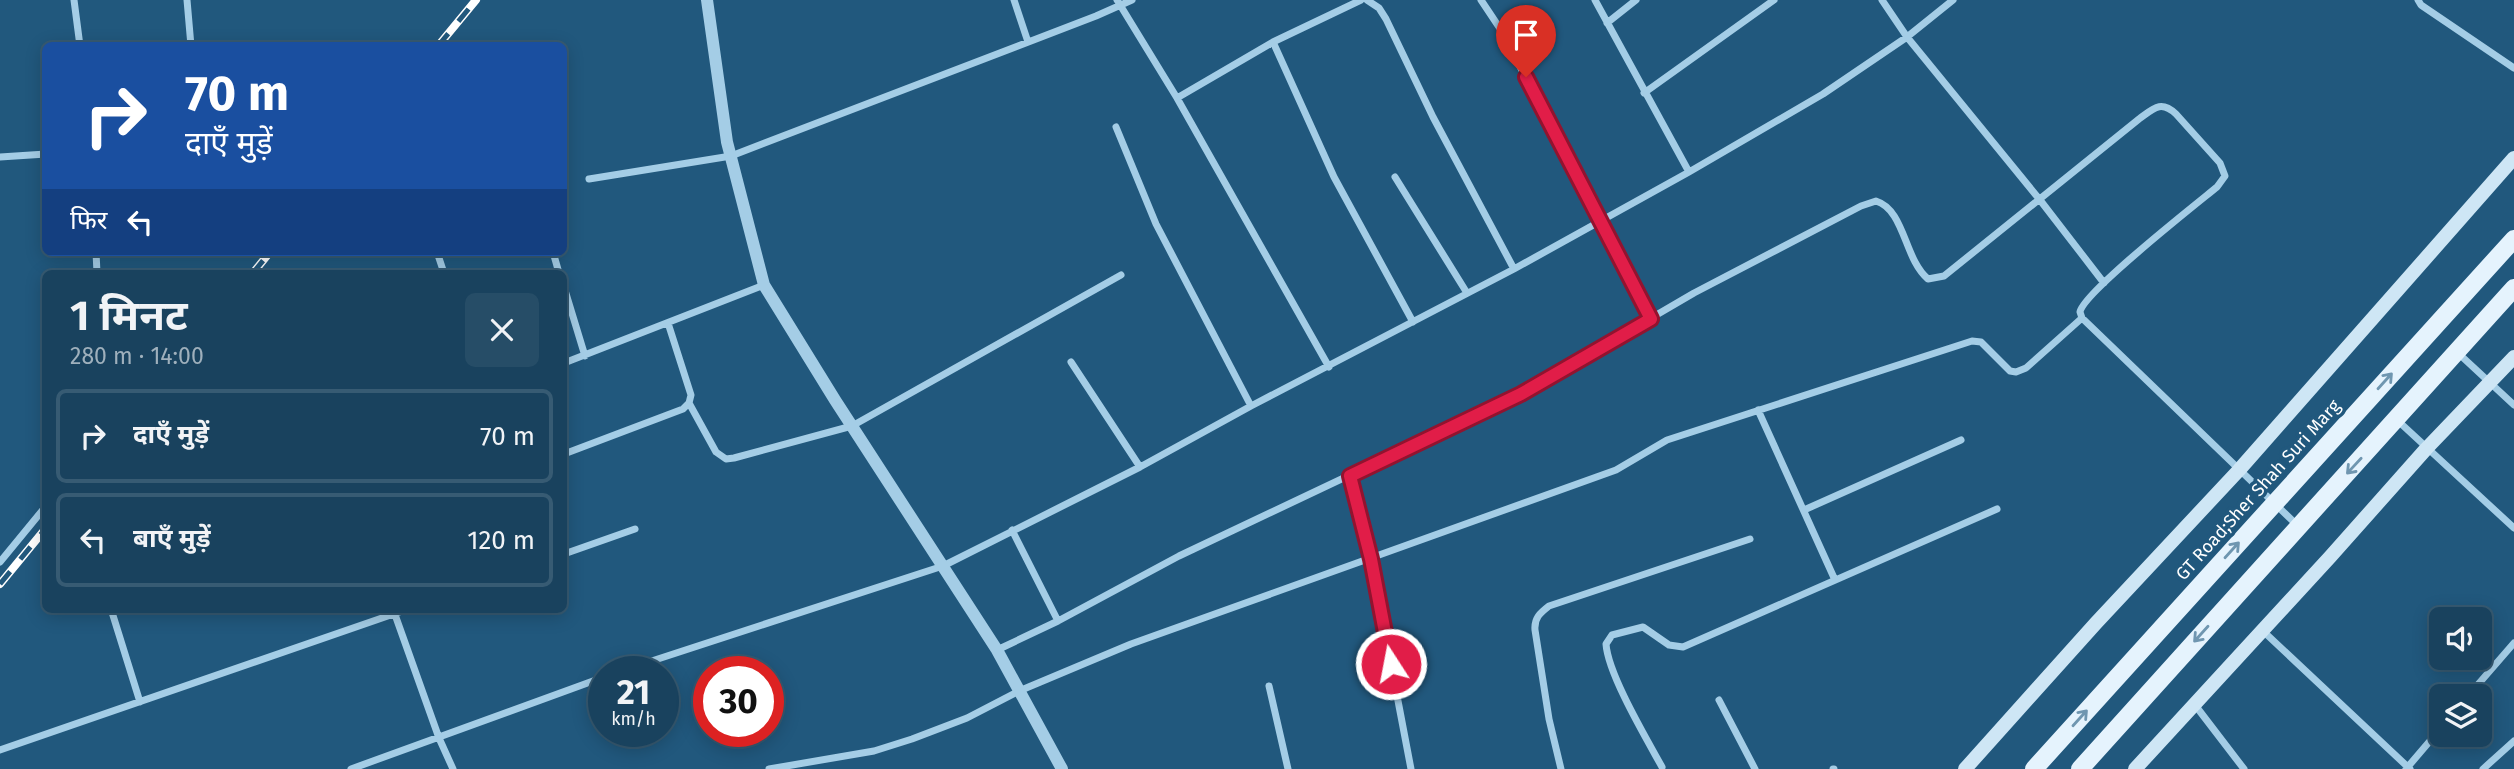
<!DOCTYPE html>
<html lang="hi">
<head>
<meta charset="utf-8">
<style>
  :root { --surface:#19425e; --page:#264d67; --text:#f1f3f6; --muted:#9fb0bc; --line:#375b73 }
  body { margin:0; font-family:"Fira Sans","Noto Sans Devanagari",sans-serif; background:var(--page); color:var(--text); height:100vh; display:flex; flex-direction:column; font-size:26px; white-space:nowrap }
  * { box-sizing:border-box; margin:0 }
  p { font-size:23px; color:var(--muted) }
  .icon { flex:none; width:38px; height:38px; fill:none; stroke:currentColor; stroke-width:2; stroke-linecap:round; stroke-linejoin:round }
  .map { position:relative; flex:1; overflow:hidden }
  .side { position:absolute; left:42px; top:270px; width:525px; height:343px; display:flex; flex-direction:column; background:var(--surface); border-radius:10px; box-shadow:0 4px 18px #0003,0 0 0 2px var(--line) }
  .side>* { flex:none }
  .guide { position:absolute; left:42px; top:42px; width:525px; height:214px; border-radius:10px; box-shadow:0 4px 18px #0003,0 0 0 2px var(--line); background:#1a4fa0; color:#fff; overflow:hidden }
  .tools { position:absolute; left:2429px; top:607px; display:grid; gap:14px }
  .tools a { display:grid; place-items:center; width:63px; height:63px; border-radius:10px; background:var(--surface); box-shadow:0 4px 18px #0003,0 0 0 2px var(--line); font-size:35px }
  .speed { position:absolute; left:588px; top:656px; display:flex; gap:14px; font-size:35px; font-weight:700; text-align:center }
  .speed>* { display:grid; place-content:center; width:91px; height:91px; border-radius:50%; background:var(--surface); box-shadow:0 4px 18px #0003,0 0 0 2px var(--line); line-height:1 }
  .speed small { font-size:18px; font-weight:400 }
  .speed .limit { border:10px solid #d22; background:#fff; color:#111 }
  .pin { position:absolute; display:grid; place-items:center; width:60px; height:60px; color:#fff; margin:-72px -30px; border-radius:50% 50% 50% 0; rotate:-45deg; box-shadow:0 0 7px #0007 }
  .pin .icon { rotate:45deg }
  .me { position:absolute; width:77px; margin:-38px; rotate:349deg; stroke-linejoin:round; filter:drop-shadow(0 0 5px #0008) }
  .turn { display:flex; align-items:center; gap:24px; height:147px; padding:0 28px; font-size:32px }
  .turn .icon { width:91px; height:91px; stroke-width:2.5 }
  .turn b { display:block; font-size:49px; line-height:60px }
  .then { display:flex; align-items:center; height:66px; padding:0 28px; background:#0003; gap:14px; font-size:26px }
  .round { display:grid; place-items:center; flex:none; width:74px; height:74px; border-radius:10px; background:var(--page) }
  .head { display:flex; align-items:center; justify-content:space-between; height:119px; padding:0 28px }
  h1 { font-size:42px; font-weight:700; line-height:52px }
  ul { padding:0; list-style:none }
  li { display:flex; align-items:center; gap:21px; height:94px; margin:0 14px 10px; padding:0 14px; border:4px solid var(--line); border-radius:10px }
  li div { flex:1 }
  li b { display:block; font-size:26px }
  li em { font-style:normal }
  .map>svg:first-child { display:block }
  .lines { fill:none; stroke-linecap:round; stroke-linejoin:round }
  .minor { stroke:#a4cde6; stroke-width:7 }
  .tertiary { stroke:#a4cde6; stroke-width:12 }
  .secondary { stroke:#cee6f5; stroke-width:14 }
  .primary { stroke:#e5f3fd; stroke-width:18 }
  .rail-casing { stroke:#fff; stroke-width:8 }
  .rail { stroke:#21587d; stroke-width:5; stroke-dasharray:16; stroke-linecap:butt }
  .oneway { stroke:#6f96b0 }
  .route-casing { stroke:#92132f; stroke-width:18 }
  .route { stroke:#e11d48; stroke-width:12 }
  .labels { text-anchor:middle; stroke-width:7; stroke-linejoin:round; paint-order:stroke }
  .street-label { font-size:18px; fill:#fff; stroke:#21587d }
</style>
</head>
<body>
<div class="map">
<svg width="2514" height="769" viewBox="0 0 2514 769">
  <rect width="100%" height="100%" fill="#21587d"/>
  <g class="lines">
    <!-- minor -->
    <path class="minor" d="M74,0L80,46
      M187,0L191,46
      M1014,0L1028,42
      M1117,0L1177,98L1329,367
      M1367,0L1379,8L1386,19L1433,117L1514,269
      M1481,0L1501,30L1651,319
      M1595,0L1689,172
      M1882,0L1907,37L2040,200L2104,283
      M2418,0L2421,5L2514,68
      M1607,23L1636,0
      M1273,42L1334,177L1413,322
      M1644,93L1774,0
      M1177,98L1273,42L1361,0
      M1116,127L1156,224L1251,406
      M0,157L46,154
      M1395,177L1467,293
      M589,179L731,156L1096,16L1132,0
      M96,252L97,273
      M437,252L444,273
      M553,252L559,273
      M564,287L585,356
      M2458,353L2514,405
      M1071,362L1140,467
      M564,363L764,285
      M689,403L716,452L726,459L734,458L852,426L1121,275
      M1758,410L1835,580
      M2397,420L2514,528
      M564,454L683,409L689,403L691,395L668,323
      M1350,476L1371,559L1411,769
      M1804,510L1961,440
      M1012,530L1058,621
      M564,554L635,529
      M0,562L46,506
      M111,609L140,702
      M393,609L439,738L453,769
      M2263,631L2410,769
      M997,650L1058,621L1179,556L1521,394L1694,293L1861,206L1876,201C1905,210 1904,259 1928,279L1944,276L2139,119C2154,108 2161,100 2176,114L2220,163L2225,176L2217,187C2195,205 2083,293 2080,312L2082,318L2298,526
      M618,672L943,566L1140,467L1251,406L1514,269L1689,172L1823,94L1907,37L1953,0
      M1269,686L1288,769
      M2468,696L2514,643
      M1719,700L1755,769
      M2195,705L2244,769
      M0,750L408,609
      M1662,767C1646,738 1608,674 1606,644L1612,635L1643,627L1669,645L1683,647L1997,509
      M351,769L604,677
      M769,769L874,751L912,739L967,718L1019,691L1131,644L1616,470L1667,440L1972,341L1981,342L2010,371L2016,372L2026,368L2082,318
      M1561,769L1549,719L1535,630C1534,618 1540,613 1549,606L1750,539
      M1833,769H1834
      M2406,769L2441,728
      M2483,769L2514,741"/>
    <!-- tertiary -->
    <path class="tertiary" d="M707,0L727,142L764,285L835,400L997,650L1062,769"/>
    <!-- secondary -->
    <path class="secondary" d="M1965,769L2096,623L2239,470L2514,158
      M2135,769L2330,557L2426,449L2514,357"/>
    <!-- primary -->
    <path class="primary" d="M2034,769L2514,239
      M2080,769L2514,288"/>
    <!-- rail casing -->
    <g class="rail-casing">
      <path id="rail" d="M438,46L476,0
        M253,273L270,252
        M0,584L46,528"/>
    </g>
    <!-- rail -->
    <use href="#rail" class="rail"/>
  </g>
  <!-- one-way arrows -->
  <defs><path id="oneway-shaft" d="M-6 0H5M1.5-3L5.5 0L1.5 3" fill="none" stroke-width="1.6" stroke-linecap="round" stroke-linejoin="round" transform="scale(1.75)"/></defs>
  <g class="oneway">
    <use href="#oneway-shaft" transform="translate(2385 381) rotate(-48)"/>
    <use href="#oneway-shaft" transform="translate(2354 466) rotate(133)"/>
    <use href="#oneway-shaft" transform="translate(2232 550) rotate(-48)"/>
    <use href="#oneway-shaft" transform="translate(2201 634) rotate(132)"/>
    <use href="#oneway-shaft" transform="translate(2080 718) rotate(-48)"/>
  </g>
  <g class="lines">
    <!-- route casing -->
    <g class="route-casing">
      <path id="route" d="M1391,664L1371,559L1350,476L1521,394L1651,319L1526,77"/>
    </g>
    <!-- route -->
    <use href="#route" class="route"/>
  </g>
  <g class="labels">
    <!-- street labels -->
    <g class="street-label">
      <text transform="translate(2258 490) rotate(-48)" y="6">GT Road;Sher Shah Suri Marg</text>
    </g>
  </g>
</svg>
<div class="tools">
<a><svg class="icon" aria-label="sound" viewBox="0 0 24 24"><path d="M4 9h4l5-4v14l-5-4H4zM17 9q2 3 0 6"/></svg></a>
<a><svg class="icon" aria-label="layers" viewBox="0 0 24 24"><path d="M12 4l9 5-9 5-9-5zM3 14l9 5 9-5"/></svg></a>
</div>
<div class="speed"><div>21<small>km/h</small></div><div class="limit">30</div></div>
<div class="pin" style="left:1526px;top:77px;background:#d93025"><svg class="icon" aria-label="arrive" viewBox="0 0 24 24"><path d="M6 21V4h12l-3 4 3 4H6"/></svg></div>
<svg class="me" style="left:1391px;top:664px" viewBox="-20 -20 40 40"><circle r="17" fill="#e11d48" stroke="#fff" stroke-width="3"/><path d="M0-11L8 9 0 5-8 9z" fill="#fff"/></svg>
<div class="guide">
<div class="turn"><svg class="icon" aria-label="right" viewBox="0 0 24 24"><path d="M7 20v-9h11M14 6l5 5-5 5"/></svg><div><b>70 m</b>दाएँ मुड़ें</div></div>
<div class="then">फिर<svg class="icon" aria-label="left" viewBox="0 0 24 24"><path d="M17 20v-9H6M10 6l-5 5 5 5"/></svg></div>
</div>
<section class="side">
<div class="head"><div><h1>1 मिनट</h1><p>280 m · 14:00</p></div><a class="round"><svg class="icon" aria-label="close" viewBox="0 0 24 24"><path d="M6 6l12 12M18 6L6 18"/></svg></a></div>
<ul>
<li><svg class="icon" aria-label="right" viewBox="0 0 24 24"><path d="M7 20v-9h11M14 6l5 5-5 5"/></svg><div><b>दाएँ मुड़ें</b></div><em>70 m</em></li>
<li><svg class="icon" aria-label="left" viewBox="0 0 24 24"><path d="M17 20v-9H6M10 6l-5 5 5 5"/></svg><div><b>बाएँ मुड़ें</b></div><em>120 m</em></li>
</ul>
</section>
</div>
</body>
</html>
